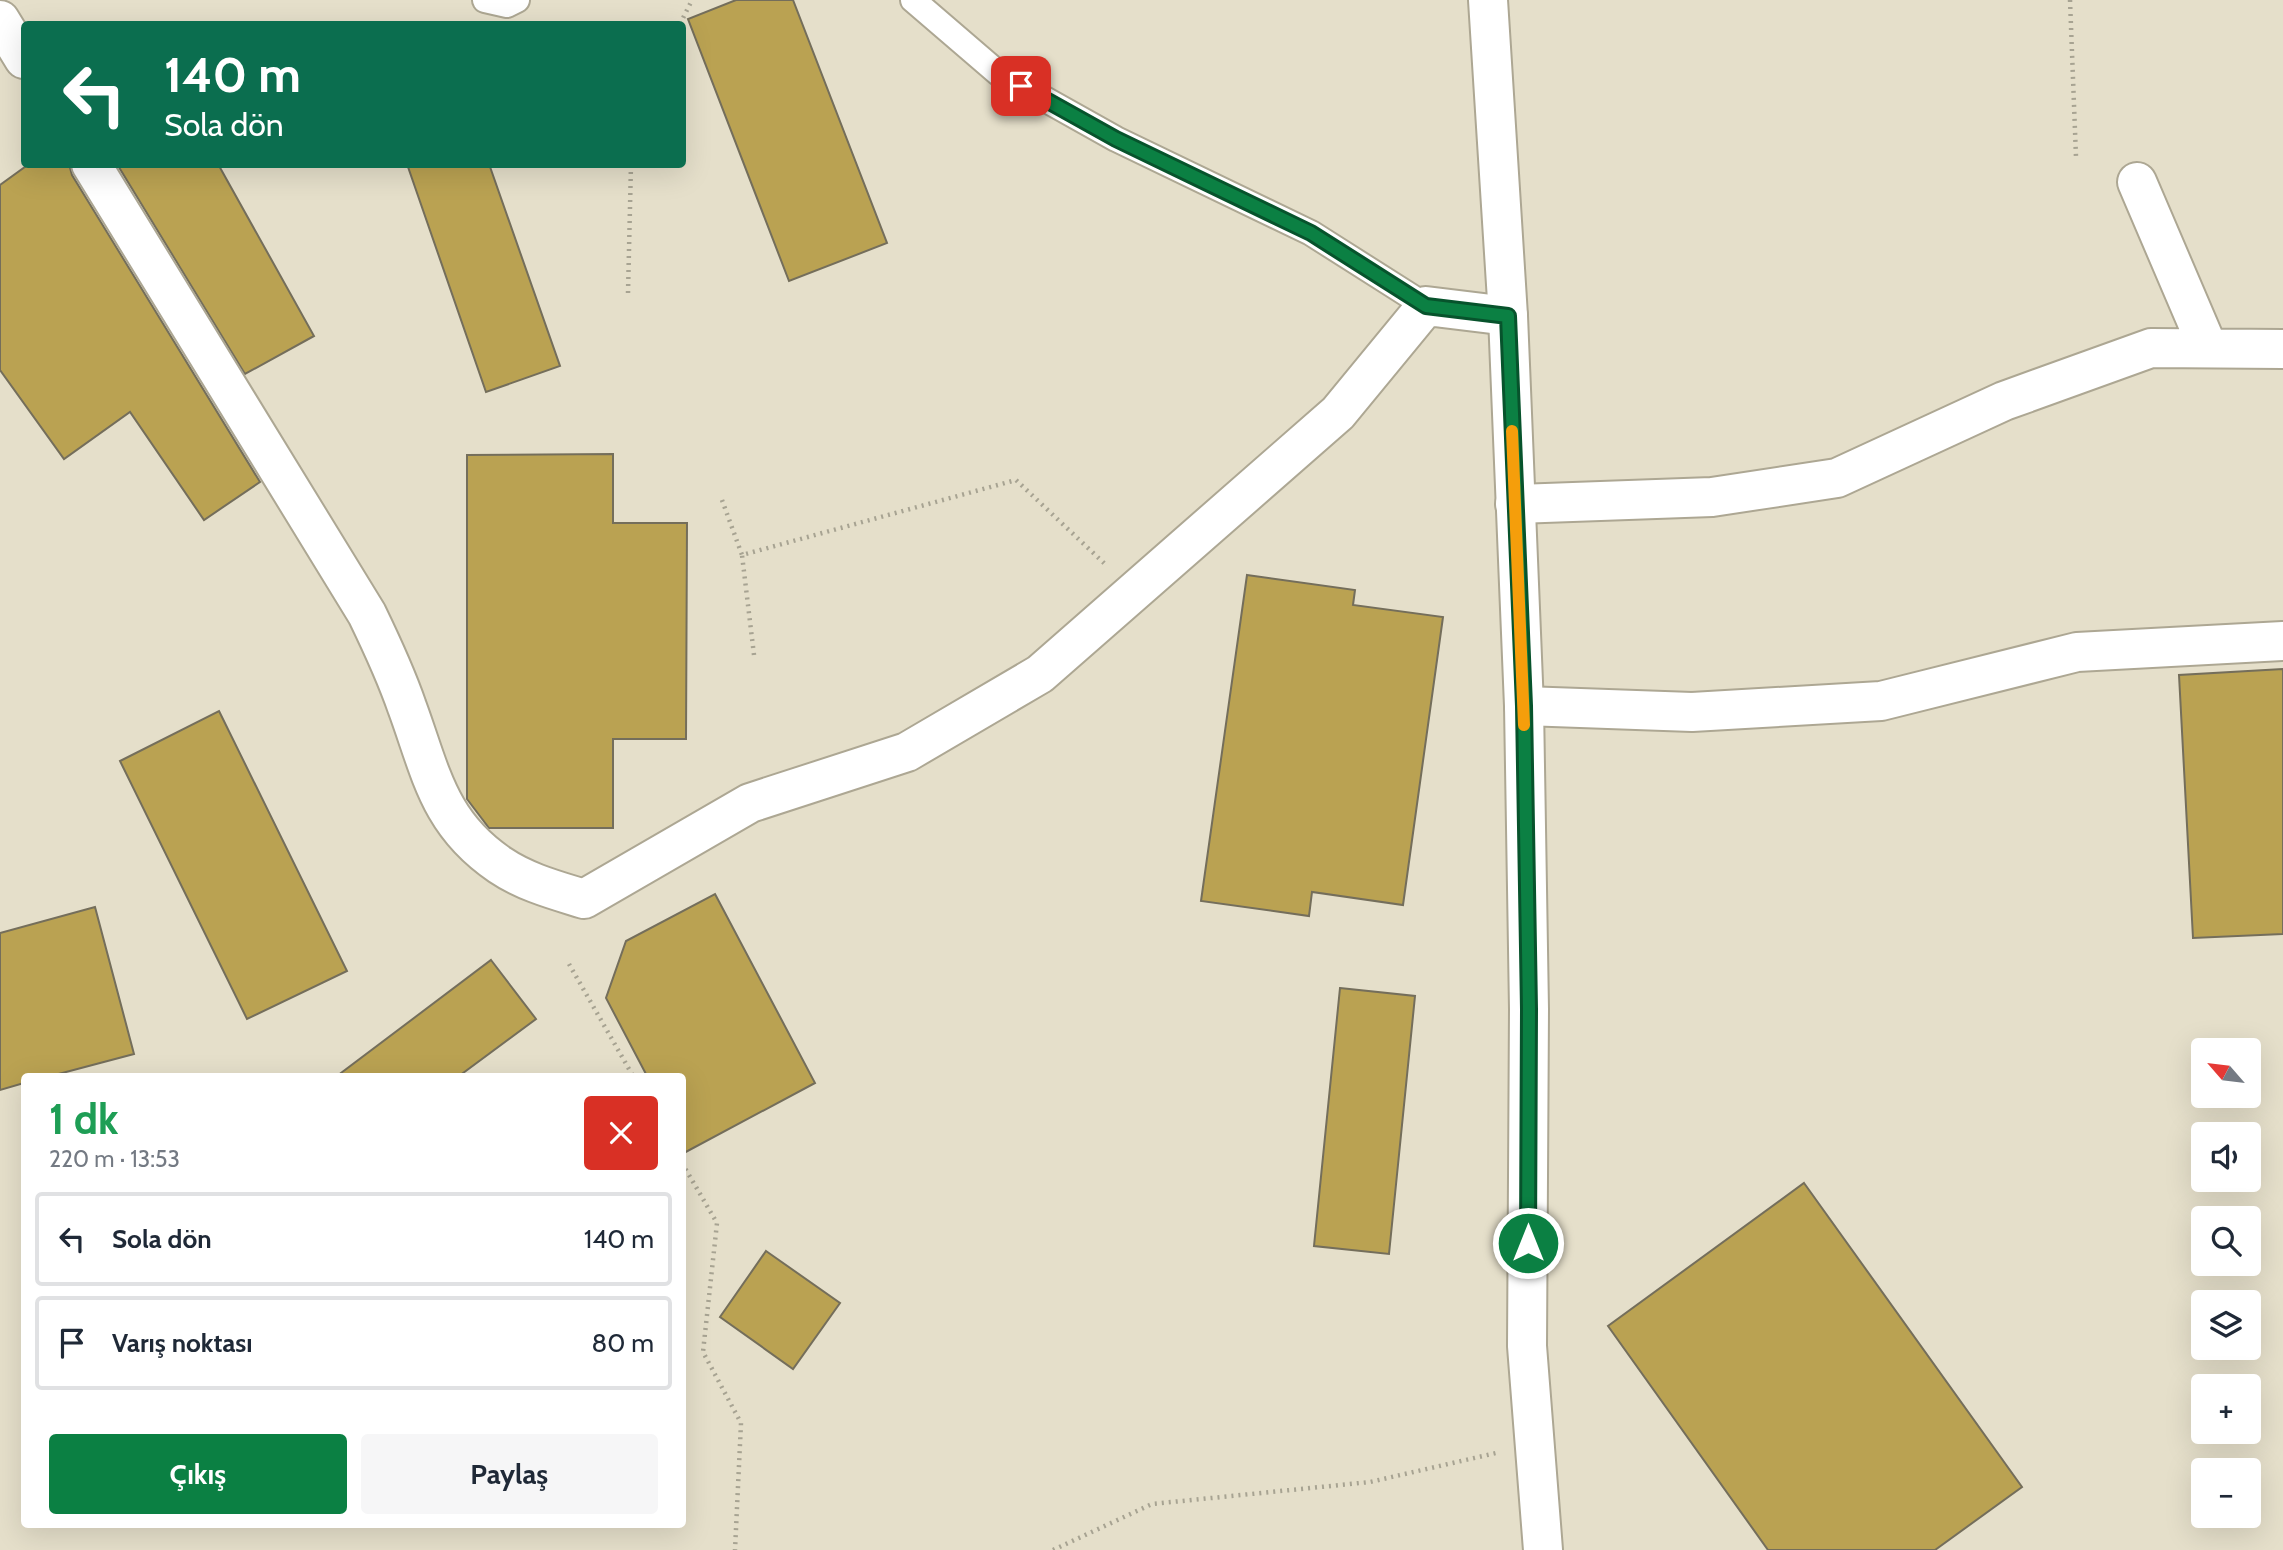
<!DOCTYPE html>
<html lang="tr">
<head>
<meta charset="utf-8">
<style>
  :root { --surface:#fff; --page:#f6f6f7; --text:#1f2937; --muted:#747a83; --line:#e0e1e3; --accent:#0b8043 }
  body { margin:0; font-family:Cabin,sans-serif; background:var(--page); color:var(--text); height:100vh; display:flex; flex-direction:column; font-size:26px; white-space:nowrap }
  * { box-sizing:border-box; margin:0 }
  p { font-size:23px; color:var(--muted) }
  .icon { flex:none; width:38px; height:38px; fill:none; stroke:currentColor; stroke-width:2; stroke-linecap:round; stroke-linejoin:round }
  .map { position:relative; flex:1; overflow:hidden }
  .sheet { position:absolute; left:21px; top:1073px; width:665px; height:455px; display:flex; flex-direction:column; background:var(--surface); border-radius:7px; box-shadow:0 7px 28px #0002 }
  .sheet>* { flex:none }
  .hud { position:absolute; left:21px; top:21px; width:665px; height:147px; border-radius:7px; box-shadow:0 7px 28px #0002; background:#0b6e4f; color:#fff; overflow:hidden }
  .needle { width:46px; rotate:298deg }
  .fabs { position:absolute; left:2191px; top:1038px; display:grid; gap:14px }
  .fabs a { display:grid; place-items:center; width:70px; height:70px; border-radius:7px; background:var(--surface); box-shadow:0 7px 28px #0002; font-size:35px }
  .pin { position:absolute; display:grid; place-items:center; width:60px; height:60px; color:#fff; margin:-30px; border-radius:14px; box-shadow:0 4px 10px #0006 }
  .me { position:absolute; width:77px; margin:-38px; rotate:0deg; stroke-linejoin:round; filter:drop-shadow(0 0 5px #0008) }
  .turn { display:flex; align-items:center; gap:24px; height:147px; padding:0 28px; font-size:32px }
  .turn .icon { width:91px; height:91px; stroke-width:2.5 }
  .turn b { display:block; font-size:49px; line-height:60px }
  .round { display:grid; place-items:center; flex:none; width:74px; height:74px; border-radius:7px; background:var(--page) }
  .head { display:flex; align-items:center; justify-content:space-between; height:119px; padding:0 28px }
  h1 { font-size:42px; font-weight:800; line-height:52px; color:#1e9e55 }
  .cta { display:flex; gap:14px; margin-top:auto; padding:14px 28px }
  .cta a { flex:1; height:80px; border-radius:7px; background:var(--accent); color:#fff; font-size:28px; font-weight:800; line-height:80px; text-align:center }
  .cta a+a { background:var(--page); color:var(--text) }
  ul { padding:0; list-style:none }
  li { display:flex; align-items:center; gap:21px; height:94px; margin:0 14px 10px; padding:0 14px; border:4px solid var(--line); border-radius:7px }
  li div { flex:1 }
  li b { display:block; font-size:26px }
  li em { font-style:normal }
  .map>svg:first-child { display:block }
  .building { fill:#baa252; stroke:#746e5b; stroke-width:2 }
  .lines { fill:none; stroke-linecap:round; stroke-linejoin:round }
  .service-casing { stroke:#ada793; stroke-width:28 }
  .minor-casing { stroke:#ada793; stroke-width:42 }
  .tertiary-casing { stroke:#ada793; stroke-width:42 }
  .path { stroke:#a7a392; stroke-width:4.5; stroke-dasharray:2 5; stroke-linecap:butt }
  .service { stroke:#fff; stroke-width:24 }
  .minor { stroke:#fff; stroke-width:38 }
  .tertiary { stroke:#fff; stroke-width:38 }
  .route-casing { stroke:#07532c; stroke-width:18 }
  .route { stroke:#0b8043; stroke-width:12 }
  .slow { stroke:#f59e0b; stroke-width:12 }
</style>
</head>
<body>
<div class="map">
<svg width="2283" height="1550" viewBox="0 0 2283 1550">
  <rect width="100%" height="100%" fill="#e5dfca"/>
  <!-- building -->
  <path class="building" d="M736,0H793L887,243L789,281L688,19Z
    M29,164H69L72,175L260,482L204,520L130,412L64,459L0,370V185Z
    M117,164H218L314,336L245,374Z
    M407,164H489L560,366L486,392Z
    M613,454V523H687L686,739H613V828H489L467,799V455Z
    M1247,575L1355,590L1353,605L1443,617L1403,905L1312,892L1309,916L1201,901Z
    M2283,669V934L2193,938L2179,675Z
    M219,711L347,971L247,1019L120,761Z
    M715,894L815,1083L682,1154V1076H647L606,998L626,941Z
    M95,907L134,1054L51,1076H24V1083L0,1090V933Z
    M491,960L536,1019L459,1076H337Z
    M1340,988L1415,996L1389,1254L1314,1246Z
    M1804,1183L2022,1487L1935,1550H1768L1608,1326Z
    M766,1251L840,1303L793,1369L720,1317Z"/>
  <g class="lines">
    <!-- service casing -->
    <g class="service-casing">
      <path id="service" d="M485,0L507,5L517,0
        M913,0L998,73L1116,139L1311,233L1426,306"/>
    </g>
    <!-- minor casing -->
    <g class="minor-casing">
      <path id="minor" d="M0,20L24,59
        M91,164L367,614C382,645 396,675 407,707C431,772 438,823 500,865C525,882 555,890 584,899L750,803L907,752L1040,674L1338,413L1426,306L1508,316
        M2137,182L2208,348
        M1515,504L1712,497L1837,478L2004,401L2151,348L2283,349
        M1524,706L1692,712L1881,701L2077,652L2283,641"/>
    </g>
    <!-- tertiary casing -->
    <g class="tertiary-casing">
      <path id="tertiary" d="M1488,0L1508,316L1524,706L1529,1009L1527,1346L1543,1550"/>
    </g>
    <!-- path -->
    <path class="path" d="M2070,0L2076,157
      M680,24L692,0
      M628,293L631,164
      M722,500L742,555
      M754,655L742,555L1016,480L1106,565
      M569,964L633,1076
      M682,1163L717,1223L703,1352L741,1423L735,1550
      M1053,1550L1152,1504L1370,1482L1496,1453"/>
    <!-- service -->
    <use href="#service" class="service"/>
    <!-- minor -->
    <use href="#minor" class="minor"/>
    <!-- tertiary -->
    <use href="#tertiary" class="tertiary"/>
  </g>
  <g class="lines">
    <!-- route casing -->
    <g class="route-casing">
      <path id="route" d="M1021,86L1116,139L1311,233L1426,306L1508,316L1524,706L1529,1009L1528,1243"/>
    </g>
    <!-- route -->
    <use href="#route" class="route"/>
    <!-- slow -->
    <path class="slow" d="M1512,431L1524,725"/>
  </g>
</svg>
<div class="fabs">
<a><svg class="needle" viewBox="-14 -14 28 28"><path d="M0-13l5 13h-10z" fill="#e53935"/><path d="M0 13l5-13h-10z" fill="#747a83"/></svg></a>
<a><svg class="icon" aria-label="sound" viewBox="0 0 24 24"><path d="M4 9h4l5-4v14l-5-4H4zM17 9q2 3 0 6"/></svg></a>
<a><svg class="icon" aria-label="search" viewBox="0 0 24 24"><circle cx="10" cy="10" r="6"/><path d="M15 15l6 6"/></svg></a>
<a><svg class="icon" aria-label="layers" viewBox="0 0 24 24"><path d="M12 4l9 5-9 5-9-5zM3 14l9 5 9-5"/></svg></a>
<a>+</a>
<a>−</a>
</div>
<div class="pin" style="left:1021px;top:86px;background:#d93025"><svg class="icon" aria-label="arrive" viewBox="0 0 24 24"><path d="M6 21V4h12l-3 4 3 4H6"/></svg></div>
<svg class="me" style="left:1528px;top:1243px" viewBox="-20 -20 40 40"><circle r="17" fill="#0b8043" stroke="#fff" stroke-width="3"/><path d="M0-11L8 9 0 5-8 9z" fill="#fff"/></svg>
<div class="hud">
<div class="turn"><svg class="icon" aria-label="left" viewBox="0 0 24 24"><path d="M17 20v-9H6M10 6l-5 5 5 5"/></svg><div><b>140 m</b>Sola dön</div></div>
</div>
<section class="sheet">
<div class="head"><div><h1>1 dk</h1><p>220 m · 13:53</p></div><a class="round" style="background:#d93025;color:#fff"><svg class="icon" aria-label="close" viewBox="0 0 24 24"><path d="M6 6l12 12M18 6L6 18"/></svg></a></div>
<ul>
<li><svg class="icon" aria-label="left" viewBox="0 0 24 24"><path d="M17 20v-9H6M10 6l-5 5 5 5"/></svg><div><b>Sola dön</b></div><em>140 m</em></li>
<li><svg class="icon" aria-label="arrive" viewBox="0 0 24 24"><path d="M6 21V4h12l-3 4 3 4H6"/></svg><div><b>Varış noktası</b></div><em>80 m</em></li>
</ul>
<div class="cta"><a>Çıkış</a><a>Paylaş</a></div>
</section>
</div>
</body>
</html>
